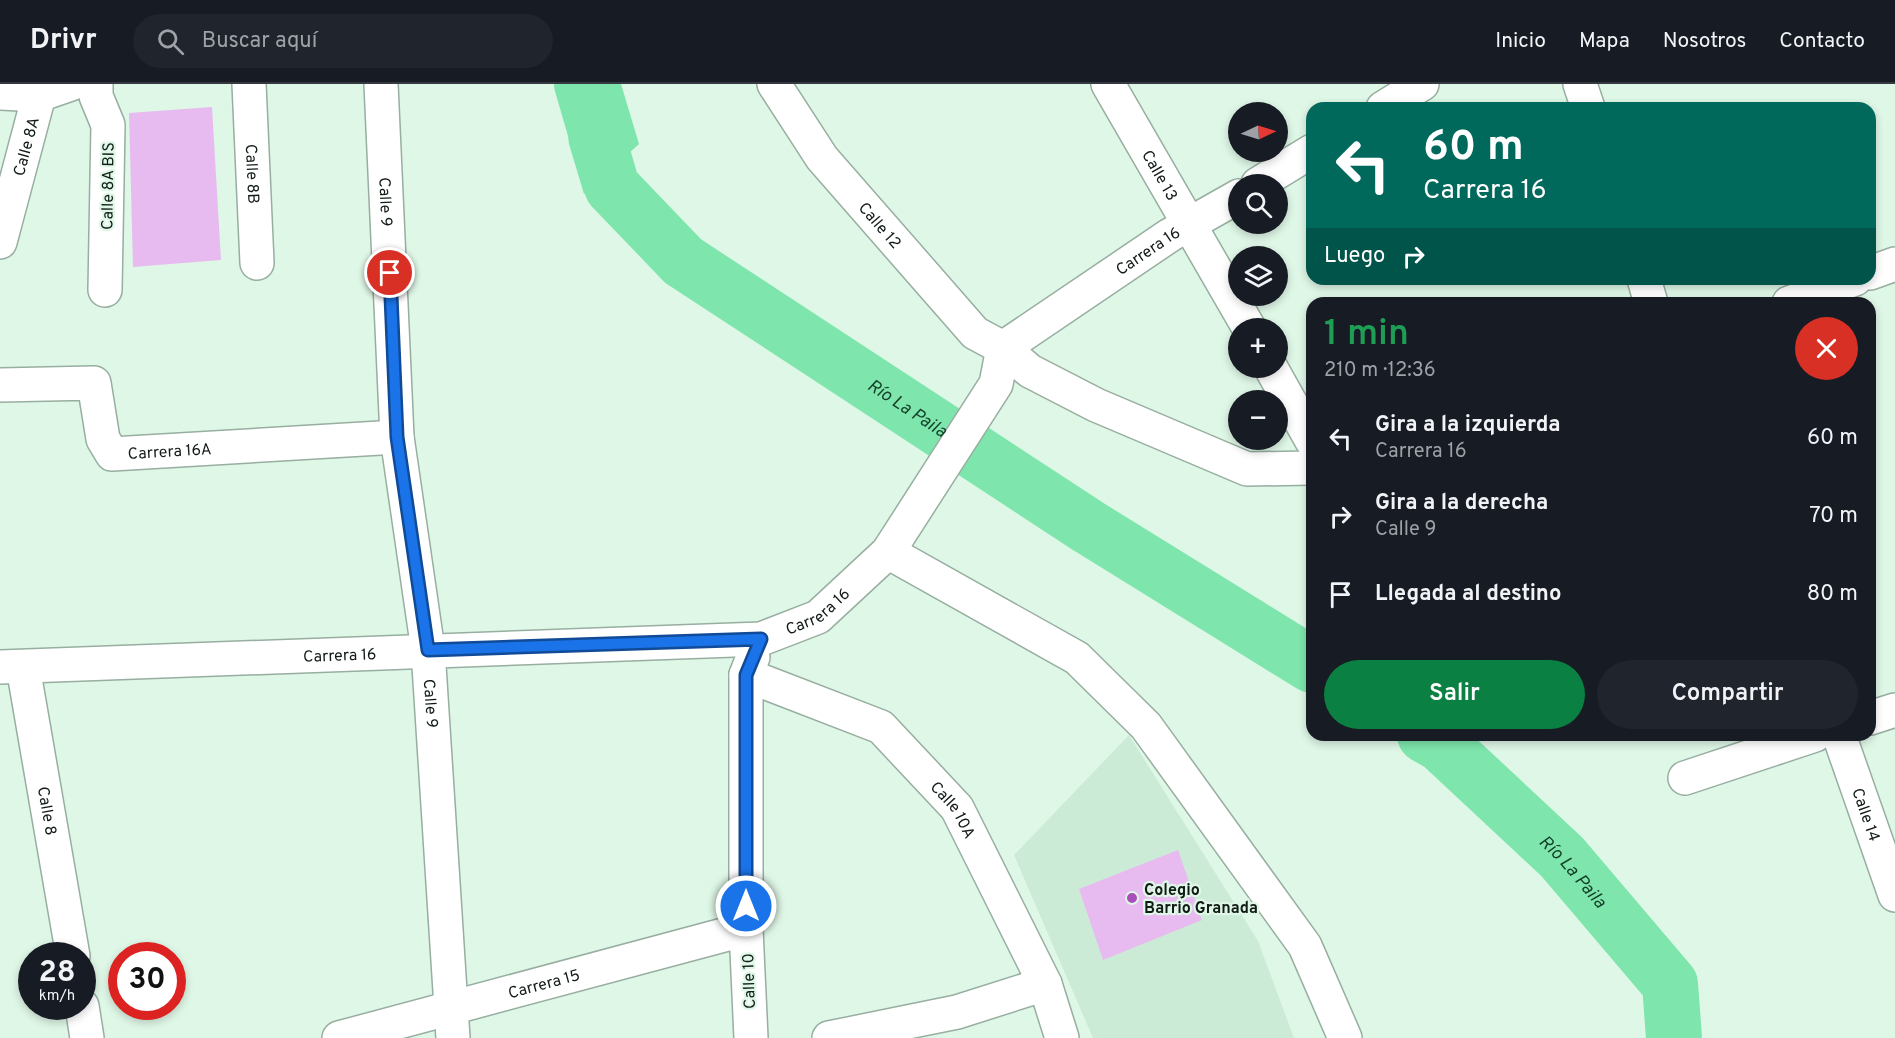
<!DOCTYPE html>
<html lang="es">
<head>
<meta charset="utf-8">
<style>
  :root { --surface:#171b24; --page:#20242c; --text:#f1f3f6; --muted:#9ea1a6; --line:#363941; --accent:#0b8043 }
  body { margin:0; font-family:Overpass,sans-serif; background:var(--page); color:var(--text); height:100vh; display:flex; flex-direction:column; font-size:22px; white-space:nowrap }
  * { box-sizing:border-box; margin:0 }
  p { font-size:20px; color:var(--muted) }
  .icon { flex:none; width:33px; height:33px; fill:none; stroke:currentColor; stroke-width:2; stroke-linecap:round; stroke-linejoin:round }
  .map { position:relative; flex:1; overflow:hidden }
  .details { position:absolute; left:1306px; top:213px; width:570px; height:444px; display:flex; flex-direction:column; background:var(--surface); border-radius:18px; box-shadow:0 3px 9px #0003 }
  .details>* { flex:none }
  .banner { position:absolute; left:1306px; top:18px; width:570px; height:183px; border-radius:18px; box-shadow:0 3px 9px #0003; background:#00695c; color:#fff; overflow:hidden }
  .needle { width:39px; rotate:86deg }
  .buttons { position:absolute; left:1228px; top:18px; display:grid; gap:12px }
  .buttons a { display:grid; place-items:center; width:60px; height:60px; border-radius:50%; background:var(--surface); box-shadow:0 3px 9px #0003; font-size:30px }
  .speed { position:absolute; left:18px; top:858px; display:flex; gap:12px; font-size:30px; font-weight:700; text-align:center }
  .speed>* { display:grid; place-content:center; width:78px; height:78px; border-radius:50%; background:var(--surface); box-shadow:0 3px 9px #0003; line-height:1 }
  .speed small { font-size:15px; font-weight:400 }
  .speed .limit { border:9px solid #d22; background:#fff; color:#111 }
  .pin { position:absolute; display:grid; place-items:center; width:51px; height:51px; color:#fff; margin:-26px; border:3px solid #fff; border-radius:50%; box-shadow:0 2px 6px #0007 }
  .me { position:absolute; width:66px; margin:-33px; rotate:0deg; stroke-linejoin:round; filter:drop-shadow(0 0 4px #0008) }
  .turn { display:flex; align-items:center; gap:21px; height:126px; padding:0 18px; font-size:27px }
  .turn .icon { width:78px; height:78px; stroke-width:2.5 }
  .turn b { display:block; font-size:42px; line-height:51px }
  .then { display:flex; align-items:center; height:57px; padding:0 18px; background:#0003; gap:12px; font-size:22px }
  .round { display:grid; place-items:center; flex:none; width:63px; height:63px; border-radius:32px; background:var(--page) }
  .overview { display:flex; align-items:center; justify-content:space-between; height:102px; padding:0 18px }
  h1 { font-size:36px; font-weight:600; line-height:45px; color:#1e9e55 }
  .cta { display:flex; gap:12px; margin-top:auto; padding:12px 18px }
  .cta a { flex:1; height:69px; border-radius:36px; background:var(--accent); color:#fff; font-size:24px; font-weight:600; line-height:69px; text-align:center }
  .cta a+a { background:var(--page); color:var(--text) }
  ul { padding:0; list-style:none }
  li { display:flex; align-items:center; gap:18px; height:78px; padding:0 18px }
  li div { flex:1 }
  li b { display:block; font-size:22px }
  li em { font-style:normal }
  header { display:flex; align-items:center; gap:36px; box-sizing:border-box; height:84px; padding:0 30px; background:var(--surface); border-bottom:2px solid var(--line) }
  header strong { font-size:28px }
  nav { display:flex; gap:33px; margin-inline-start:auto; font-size:21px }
  .search { width:420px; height:54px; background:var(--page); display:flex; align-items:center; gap:15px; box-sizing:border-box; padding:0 21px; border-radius:33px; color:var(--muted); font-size:22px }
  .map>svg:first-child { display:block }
  .built { fill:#ccebd7 }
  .green { fill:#e7bbef }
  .water { fill:#7ee6ac }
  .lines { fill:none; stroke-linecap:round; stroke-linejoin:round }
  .river { stroke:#7ee6ac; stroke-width:56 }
  .minor-casing { stroke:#97aea0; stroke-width:36 }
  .minor { stroke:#fff; stroke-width:33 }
  .route-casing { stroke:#114b97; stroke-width:15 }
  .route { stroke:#1a73e8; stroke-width:10 }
  .poi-dot { fill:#a94fba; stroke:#dff7e7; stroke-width:2 }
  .labels { text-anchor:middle; stroke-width:4.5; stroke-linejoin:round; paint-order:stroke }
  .street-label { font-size:16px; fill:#121b15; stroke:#dff7e7 }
  .poi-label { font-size:16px; font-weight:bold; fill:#121b15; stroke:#dff7e7; text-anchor:start }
  .water-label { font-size:18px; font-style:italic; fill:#133f29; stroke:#dff7e7 }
</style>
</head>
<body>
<header>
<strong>Drivr</strong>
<div class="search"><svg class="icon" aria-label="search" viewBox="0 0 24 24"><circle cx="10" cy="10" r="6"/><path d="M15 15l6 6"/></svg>Buscar aquí</div>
<nav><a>Inicio</a><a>Mapa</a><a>Nosotros</a><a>Contacto</a></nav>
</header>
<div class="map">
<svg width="1895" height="954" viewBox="0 0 1895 954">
  <rect width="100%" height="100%" fill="#dff7e7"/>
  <!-- built -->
  <path class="built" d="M1129,651L1258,857L1294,954H1093L1014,771Z"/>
  <!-- green -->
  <path class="green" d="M212,23L221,176L133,183L129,29Z
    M1178,766L1202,836L1103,876L1079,805Z"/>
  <!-- water -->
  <path class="water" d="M562,0H621L639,60L584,110L569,60Z"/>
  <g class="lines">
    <!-- river -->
    <g class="river">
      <path id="s1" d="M582,0L612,103L683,177L1089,443L1312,581"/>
      <path id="s2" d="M1425,651L1441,660L1562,773L1670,900L1674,954"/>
    </g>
    <!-- minor casing -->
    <g class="minor-casing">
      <g id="minor">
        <path d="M96,0V12L108,41L105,206"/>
        <path id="s3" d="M249,0L257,179"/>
        <path id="s4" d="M381,0L397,353L428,566L453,954"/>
        <path id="s5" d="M774,0L822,74L975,249L1003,264L1030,287L1096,321L1247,385L1312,384"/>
        <path id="s6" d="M1108,0L1249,244"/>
        <path d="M1580,0L1588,24"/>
        <path d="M0,9L39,11L71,0"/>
        <path d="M1383,24L1422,0"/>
        <path d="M1258,100L1312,67"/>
        <path id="s7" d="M0,158L42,0"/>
        <path d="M1870,189L1895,180"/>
        <path d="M1644,195L1651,219"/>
        <path d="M1789,219L1855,195"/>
        <path d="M1271,284L1312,357"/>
        <path id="s8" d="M0,301L94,299L103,355L112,370L397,353"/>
        <path d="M888,468L1077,574L1146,642L1305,862L1345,954"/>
        <path id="s9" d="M0,583L761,555L818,533L888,468L996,300L1003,264L1170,151L1239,112"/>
        <path id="s10" d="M23,583L73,872"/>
        <path id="s11" d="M746,591L881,643L957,724L1045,900L1062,954"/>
        <path d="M1870,634L1895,626"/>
        <path id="s12" d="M1839,651L1895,811"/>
        <path d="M1685,694L1815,651"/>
        <path d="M82,922L87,954"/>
        <path id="s13" d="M339,954L746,845"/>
        <path d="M751,954L746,845V591L753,573"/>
        <path d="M829,954L957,928L1045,900"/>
      </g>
    </g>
    <!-- minor -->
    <use href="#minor" class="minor"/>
  </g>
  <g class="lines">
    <!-- route casing -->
    <g class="route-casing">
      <path id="route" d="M390,189L397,353L428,566L761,555L746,591V822"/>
    </g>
    <!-- route -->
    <use href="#route" class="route"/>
  </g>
  <!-- markers -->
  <circle class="poi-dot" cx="1132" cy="814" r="6"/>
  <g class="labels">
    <!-- street labels -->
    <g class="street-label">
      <text dy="6" stroke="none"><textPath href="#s7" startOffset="99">Calle 8A</textPath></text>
      <text dy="6" stroke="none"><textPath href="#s3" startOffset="90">Calle 8B</textPath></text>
      <text dy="6" stroke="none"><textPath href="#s6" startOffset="105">Calle 13</textPath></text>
      <text transform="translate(107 102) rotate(-89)" y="6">Calle 8A BIS</text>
      <text dy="6" stroke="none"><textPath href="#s4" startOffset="118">Calle 9</textPath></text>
      <text dy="6" stroke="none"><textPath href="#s5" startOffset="177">Calle 12</textPath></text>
      <text dy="6" stroke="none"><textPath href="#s9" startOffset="1329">Carrera 16</textPath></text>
      <text dy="6" stroke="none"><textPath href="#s8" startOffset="226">Carrera 16A</textPath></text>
      <text dy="6" stroke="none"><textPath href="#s9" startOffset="825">Carrera 16</textPath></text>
      <text dy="6" stroke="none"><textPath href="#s9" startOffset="340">Carrera 16</textPath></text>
      <text dy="6" stroke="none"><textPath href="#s4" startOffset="622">Calle 9</textPath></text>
      <text dy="6" stroke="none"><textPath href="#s11" startOffset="255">Calle 10A</textPath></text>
      <text dy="6" stroke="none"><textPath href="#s10" startOffset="146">Calle 8</textPath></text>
      <text dy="6" stroke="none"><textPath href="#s12" startOffset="84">Calle 14</textPath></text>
      <text transform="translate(748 897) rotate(-92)" y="6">Calle 10</text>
      <text dy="6" stroke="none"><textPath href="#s13" startOffset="212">Carrera 15</textPath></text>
    </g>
    <!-- poi labels -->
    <g class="poi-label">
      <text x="1144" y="811">Colegio<tspan x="1144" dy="18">Barrio Granada</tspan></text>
    </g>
    <!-- water labels -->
    <g class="water-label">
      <text dy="6" stroke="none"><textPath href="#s1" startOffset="478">Río La Paila</textPath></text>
      <text dy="6" stroke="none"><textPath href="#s2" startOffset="202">Río La Paila</textPath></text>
    </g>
  </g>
</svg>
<div class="buttons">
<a><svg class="needle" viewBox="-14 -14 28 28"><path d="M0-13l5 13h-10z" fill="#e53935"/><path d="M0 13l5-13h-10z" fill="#9ea1a6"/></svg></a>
<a><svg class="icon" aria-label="search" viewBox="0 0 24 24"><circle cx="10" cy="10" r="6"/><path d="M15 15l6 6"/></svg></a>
<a><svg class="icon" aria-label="layers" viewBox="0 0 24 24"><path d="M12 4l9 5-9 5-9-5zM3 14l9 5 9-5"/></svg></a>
<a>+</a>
<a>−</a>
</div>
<div class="speed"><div>28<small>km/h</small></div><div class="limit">30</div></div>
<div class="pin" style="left:390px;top:189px;background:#d93025"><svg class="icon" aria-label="arrive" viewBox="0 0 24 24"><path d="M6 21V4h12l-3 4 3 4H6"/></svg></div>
<svg class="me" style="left:746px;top:822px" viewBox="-20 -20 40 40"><circle r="17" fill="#1a73e8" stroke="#fff" stroke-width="3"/><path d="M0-11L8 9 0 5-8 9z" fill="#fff"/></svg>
<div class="banner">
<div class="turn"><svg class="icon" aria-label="left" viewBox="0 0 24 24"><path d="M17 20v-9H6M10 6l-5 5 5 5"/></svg><div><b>60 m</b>Carrera 16</div></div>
<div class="then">Luego<svg class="icon" aria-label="right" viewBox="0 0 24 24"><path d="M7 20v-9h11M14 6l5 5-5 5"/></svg></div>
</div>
<section class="details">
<div class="overview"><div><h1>1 min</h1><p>210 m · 12:36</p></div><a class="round" style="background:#d93025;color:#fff"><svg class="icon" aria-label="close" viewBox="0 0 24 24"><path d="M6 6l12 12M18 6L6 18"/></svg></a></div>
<ul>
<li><svg class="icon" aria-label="left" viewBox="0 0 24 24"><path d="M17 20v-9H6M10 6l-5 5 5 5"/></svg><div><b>Gira a la izquierda</b><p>Carrera 16</p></div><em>60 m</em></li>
<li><svg class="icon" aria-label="right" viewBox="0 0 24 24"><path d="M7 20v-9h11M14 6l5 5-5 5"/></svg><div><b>Gira a la derecha</b><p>Calle 9</p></div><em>70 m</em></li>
<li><svg class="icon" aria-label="arrive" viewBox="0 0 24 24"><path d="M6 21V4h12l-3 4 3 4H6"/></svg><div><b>Llegada al destino</b></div><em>80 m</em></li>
</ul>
<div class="cta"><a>Salir</a><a>Compartir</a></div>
</section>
</div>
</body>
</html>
